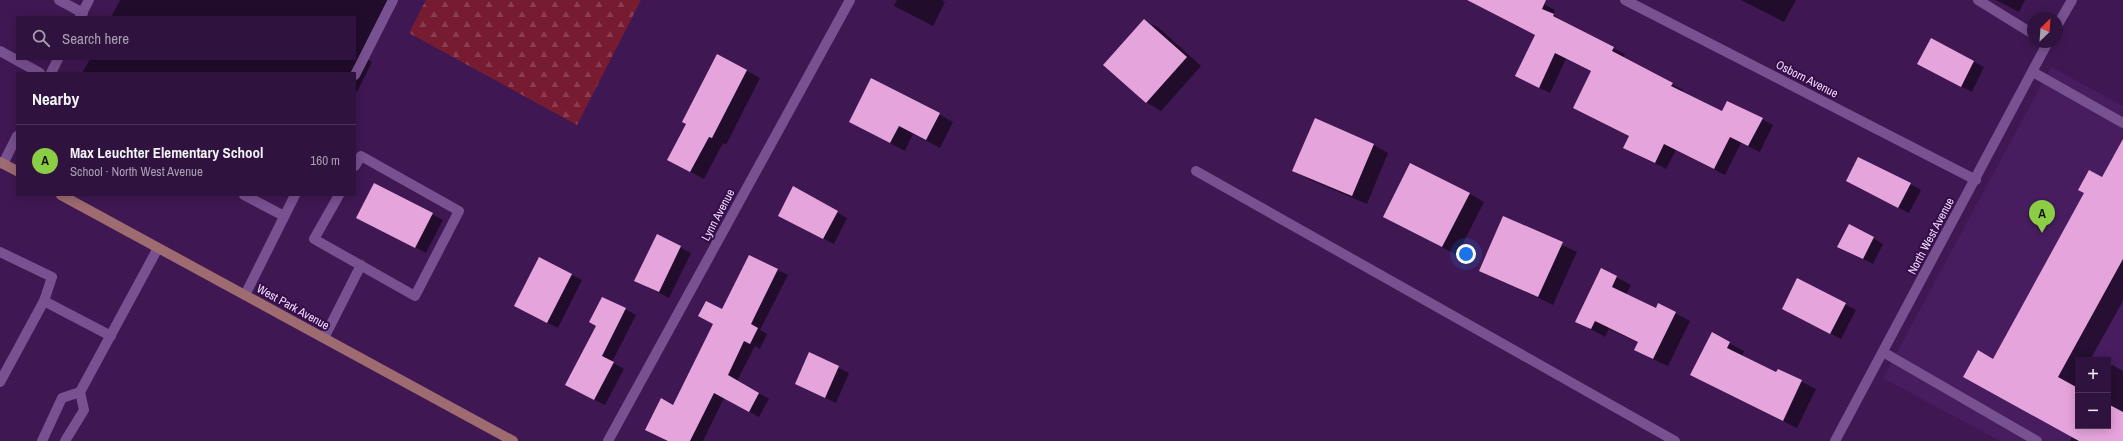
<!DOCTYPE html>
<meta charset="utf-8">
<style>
body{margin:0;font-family:"Archivo Narrow",sans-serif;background:#371b45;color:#f1f3f6}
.controls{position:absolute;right:12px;bottom:12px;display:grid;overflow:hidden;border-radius:0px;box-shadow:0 2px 10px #0003}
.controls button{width:36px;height:36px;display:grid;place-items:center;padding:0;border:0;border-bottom:1px solid #4a3258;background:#2f123e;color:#f1f3f6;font:20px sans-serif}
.compass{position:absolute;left:2027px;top:12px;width:36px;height:36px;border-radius:50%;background:#2f123e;box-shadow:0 2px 10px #0003;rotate:25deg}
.you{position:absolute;left:1466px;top:254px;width:14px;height:14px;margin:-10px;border:3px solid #fff;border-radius:50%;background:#1a73e8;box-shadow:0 0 0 6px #1a73e833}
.badge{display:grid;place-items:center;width:26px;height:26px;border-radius:50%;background:#8bce46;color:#111;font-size:13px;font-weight:700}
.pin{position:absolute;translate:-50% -33px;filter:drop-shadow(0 1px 2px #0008)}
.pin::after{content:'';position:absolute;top:21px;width:14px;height:12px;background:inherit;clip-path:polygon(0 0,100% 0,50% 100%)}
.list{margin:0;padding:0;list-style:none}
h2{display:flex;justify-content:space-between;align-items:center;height:52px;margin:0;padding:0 16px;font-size:17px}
h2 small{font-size:13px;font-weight:400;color:#a79eb0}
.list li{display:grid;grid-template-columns:26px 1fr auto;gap:12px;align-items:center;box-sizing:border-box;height:72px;padding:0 16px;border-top:1px solid #4a3258}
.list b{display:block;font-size:15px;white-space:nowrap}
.list p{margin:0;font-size:13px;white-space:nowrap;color:#a79eb0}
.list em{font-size:13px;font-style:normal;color:#a79eb0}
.icon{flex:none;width:22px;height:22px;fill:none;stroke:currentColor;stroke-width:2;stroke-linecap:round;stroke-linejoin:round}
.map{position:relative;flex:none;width:2123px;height:441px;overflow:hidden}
.search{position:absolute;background:#2f123e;box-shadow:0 2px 10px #0003;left:16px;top:16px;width:340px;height:44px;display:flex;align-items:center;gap:10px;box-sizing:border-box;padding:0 14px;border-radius:0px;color:#a79eb0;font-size:15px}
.panel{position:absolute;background:#2f123e;box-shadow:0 2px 10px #0003;left:16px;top:72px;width:340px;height:124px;border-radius:0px}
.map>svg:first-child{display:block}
.built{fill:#481d5f;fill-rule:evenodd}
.forest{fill:url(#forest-firs)}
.shadow{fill:#0007}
.building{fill:#e6a4dc}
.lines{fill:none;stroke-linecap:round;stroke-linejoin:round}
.service{stroke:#785190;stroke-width:10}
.minor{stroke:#785190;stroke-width:10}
.secondary{stroke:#9e6b70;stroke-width:10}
.labels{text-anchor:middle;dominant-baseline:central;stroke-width:4;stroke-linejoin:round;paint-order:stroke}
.street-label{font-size:12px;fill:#f0dafe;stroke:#340d48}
</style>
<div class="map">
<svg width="2123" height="441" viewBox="0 0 2123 441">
<defs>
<pattern id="forest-firs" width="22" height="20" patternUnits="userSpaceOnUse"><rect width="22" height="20" fill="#771b31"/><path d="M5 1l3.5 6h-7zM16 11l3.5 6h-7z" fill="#8b3c50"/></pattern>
</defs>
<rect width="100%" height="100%" fill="#3f1853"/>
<path class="built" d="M2051,67L2123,106V441H2000L1883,378ZM2078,360H2108V426H2078Z"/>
<polygon class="forest" points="426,0 641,0 577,125 409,33"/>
<g class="shadow">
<polygon points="120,0 393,0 363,57 372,62 357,92 355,91 355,73 82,73 90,59 355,59 355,17 111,17"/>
<polygon points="897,0 942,0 945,2 933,26 894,6"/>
<polygon points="1467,0 1537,0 1555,10 1553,15 1565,22 1564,23 1625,54 1623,58 1683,90 1682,92 1723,112 1762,119 1773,125 1760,152 1741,143 1725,175 1676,150 1666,169 1635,153 1630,137 1574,108 1592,72 1566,59 1550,93 1527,82 1536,35"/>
<polygon points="1741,0 1796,0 1784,22"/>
<polygon points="1996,0 2025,0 2019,12"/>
<polygon points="1144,20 1159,28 1201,66 1161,111 1146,102"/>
<polygon points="1931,39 1984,67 1972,92 1929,70"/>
<polygon points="718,55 760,78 726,145 723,143 704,179 681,167 687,124"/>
<polygon points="939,114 953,122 940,148 913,134 905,151 850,122"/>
<polygon points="1315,119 1374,145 1388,153 1367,204 1308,179 1293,171"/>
<polygon points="2123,141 2123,301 2090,360 2078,360 2078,383 2075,388 2078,389 2078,426 2108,426 2108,373 2112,365 2123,371 2123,441 2070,441 2072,437 1994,360"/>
<polygon points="375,184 443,220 426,253 368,223"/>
<polygon points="1910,184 1921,190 1909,213 1857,187"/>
<polygon points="794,188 847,218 834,244 790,222"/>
<polygon points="1469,193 1484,202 1457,255 1384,217"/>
<polygon points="1504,217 1577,252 1553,305 1480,270"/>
<polygon points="658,236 691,253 669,298 646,286"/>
<polygon points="1873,238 1883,244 1873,264 1849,252"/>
<polygon points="750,256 788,275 760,330 767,334 760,349 755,346 737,381 769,399 759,417 724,398 703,441 669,441 673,406"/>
<polygon points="1601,269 1631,285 1626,295 1657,310 1675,313 1690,321 1668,366 1650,358 1639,343 1609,329 1605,337 1576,321"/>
<polygon points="572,275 582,280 558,328 526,312"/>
<polygon points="1798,280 1856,310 1841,339 1783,309"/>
<polygon points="625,309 636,315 612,362 624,369 605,405 577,391"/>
<polygon points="1712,334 1744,351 1742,357 1777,374 1779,370 1816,389 1797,428 1692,375"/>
<polygon points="810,354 849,373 836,403 796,384"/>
</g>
<g class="building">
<polygon points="1467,0 1546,0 1542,9 1554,14 1553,16 1614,47 1612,51 1673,83 1671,86 1722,111 1727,101 1763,118 1748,146 1730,137 1714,169 1664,144 1655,163 1623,148 1629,136 1573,108 1591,71 1555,53 1539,88 1515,76 1535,35"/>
<polygon points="1144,19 1187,57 1146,103 1103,65"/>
<polygon points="1931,38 1974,61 1961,87 1917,64"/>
<polygon points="717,54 747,70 712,138 709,137 690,172 667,160 686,124 682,122"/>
<polygon points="871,78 940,113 926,140 899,126 890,143 849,122"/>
<polygon points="1315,118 1374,144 1352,196 1292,171"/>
<polygon points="2123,139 2123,259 2058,377 2078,388 2078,426 2108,426 2108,404 2123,412 2123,441 2079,441 1963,377 1978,350 1993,359 2084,193 2078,190 2089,170 2102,177"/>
<polygon points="1858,157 1911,183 1898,208 1846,181"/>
<polygon points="1410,163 1470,193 1442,247 1383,217"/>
<polygon points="374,183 433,213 415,248 356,218"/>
<polygon points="793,186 838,211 823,239 778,216"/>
<polygon points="1503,216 1563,242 1538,297 1479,271"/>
<polygon points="1849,224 1874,237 1863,259 1837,247"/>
<polygon points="657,234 681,246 659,292 634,281"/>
<polygon points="749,255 778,269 751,324 758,328 750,344 744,341 728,375 759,393 749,412 714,393 690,441 668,441 645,430 661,398 673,405 713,324 698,316 706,301 722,309"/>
<polygon points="539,257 572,274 547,323 514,306"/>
<polygon points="1601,268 1617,276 1612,287 1656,308 1658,303 1676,312 1653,359 1634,350 1638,342 1595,321 1591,329 1575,322"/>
<polygon points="1797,278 1846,303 1830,334 1782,309"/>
<polygon points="602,297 626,308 602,356 614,362 594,400 565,385 596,326 589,322"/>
<polygon points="1712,332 1730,342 1727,348 1776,372 1778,369 1802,380 1783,421 1690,375"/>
<polygon points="809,352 839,366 825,398 795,384"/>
</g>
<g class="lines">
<g class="service">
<polyline points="59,0 83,13"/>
<polyline points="1978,0 2033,34"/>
<polyline points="0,51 40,73"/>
<polyline points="2033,72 2123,123"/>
<polyline points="355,75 393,0"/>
<polyline points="244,195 284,216"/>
<polyline points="339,195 314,239 415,296 459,211 361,156 355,166"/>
<polyline points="0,252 52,277 44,301 111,336"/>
<polyline points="245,295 295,195"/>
<polyline points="324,338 361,265"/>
<polyline points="1883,352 2037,441"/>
<polyline points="0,382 44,301"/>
<polyline points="42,441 62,398 80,392"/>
<polyline points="65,441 84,410 80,392 158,248"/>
</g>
<g class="minor">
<polyline points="1625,0 1976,180"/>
<polyline points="80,17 89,0"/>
<polyline points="2057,26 2072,0"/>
<polyline points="51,73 58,59"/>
<polyline points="3,164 17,136"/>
<polyline points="1196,171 1675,441"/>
<polyline points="608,441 850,0"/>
<polyline points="1835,441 2048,42"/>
</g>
<g class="secondary">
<polyline points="0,162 17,171"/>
<polyline points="61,195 513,441"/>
</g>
</g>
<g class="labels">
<g class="street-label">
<text transform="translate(1807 79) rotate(27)">Osborn Avenue</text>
<text transform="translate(718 215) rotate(-62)">Lynn Avenue</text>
<text transform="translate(1931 236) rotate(-62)">North West Avenue</text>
<text transform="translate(293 307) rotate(29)">West Park Avenue</text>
</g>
</g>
</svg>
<div class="controls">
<button>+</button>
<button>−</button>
</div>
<svg class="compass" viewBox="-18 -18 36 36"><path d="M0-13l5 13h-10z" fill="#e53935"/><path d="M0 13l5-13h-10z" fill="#a79eb0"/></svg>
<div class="you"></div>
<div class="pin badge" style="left:2042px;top:233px">A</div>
<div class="search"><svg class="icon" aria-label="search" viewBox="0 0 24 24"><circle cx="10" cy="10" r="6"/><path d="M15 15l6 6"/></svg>Search here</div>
<section class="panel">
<h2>Nearby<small></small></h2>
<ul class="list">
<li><span class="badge">A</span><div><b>Max Leuchter Elementary School</b><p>School · North West Avenue</p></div><em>160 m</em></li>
</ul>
</section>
</div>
